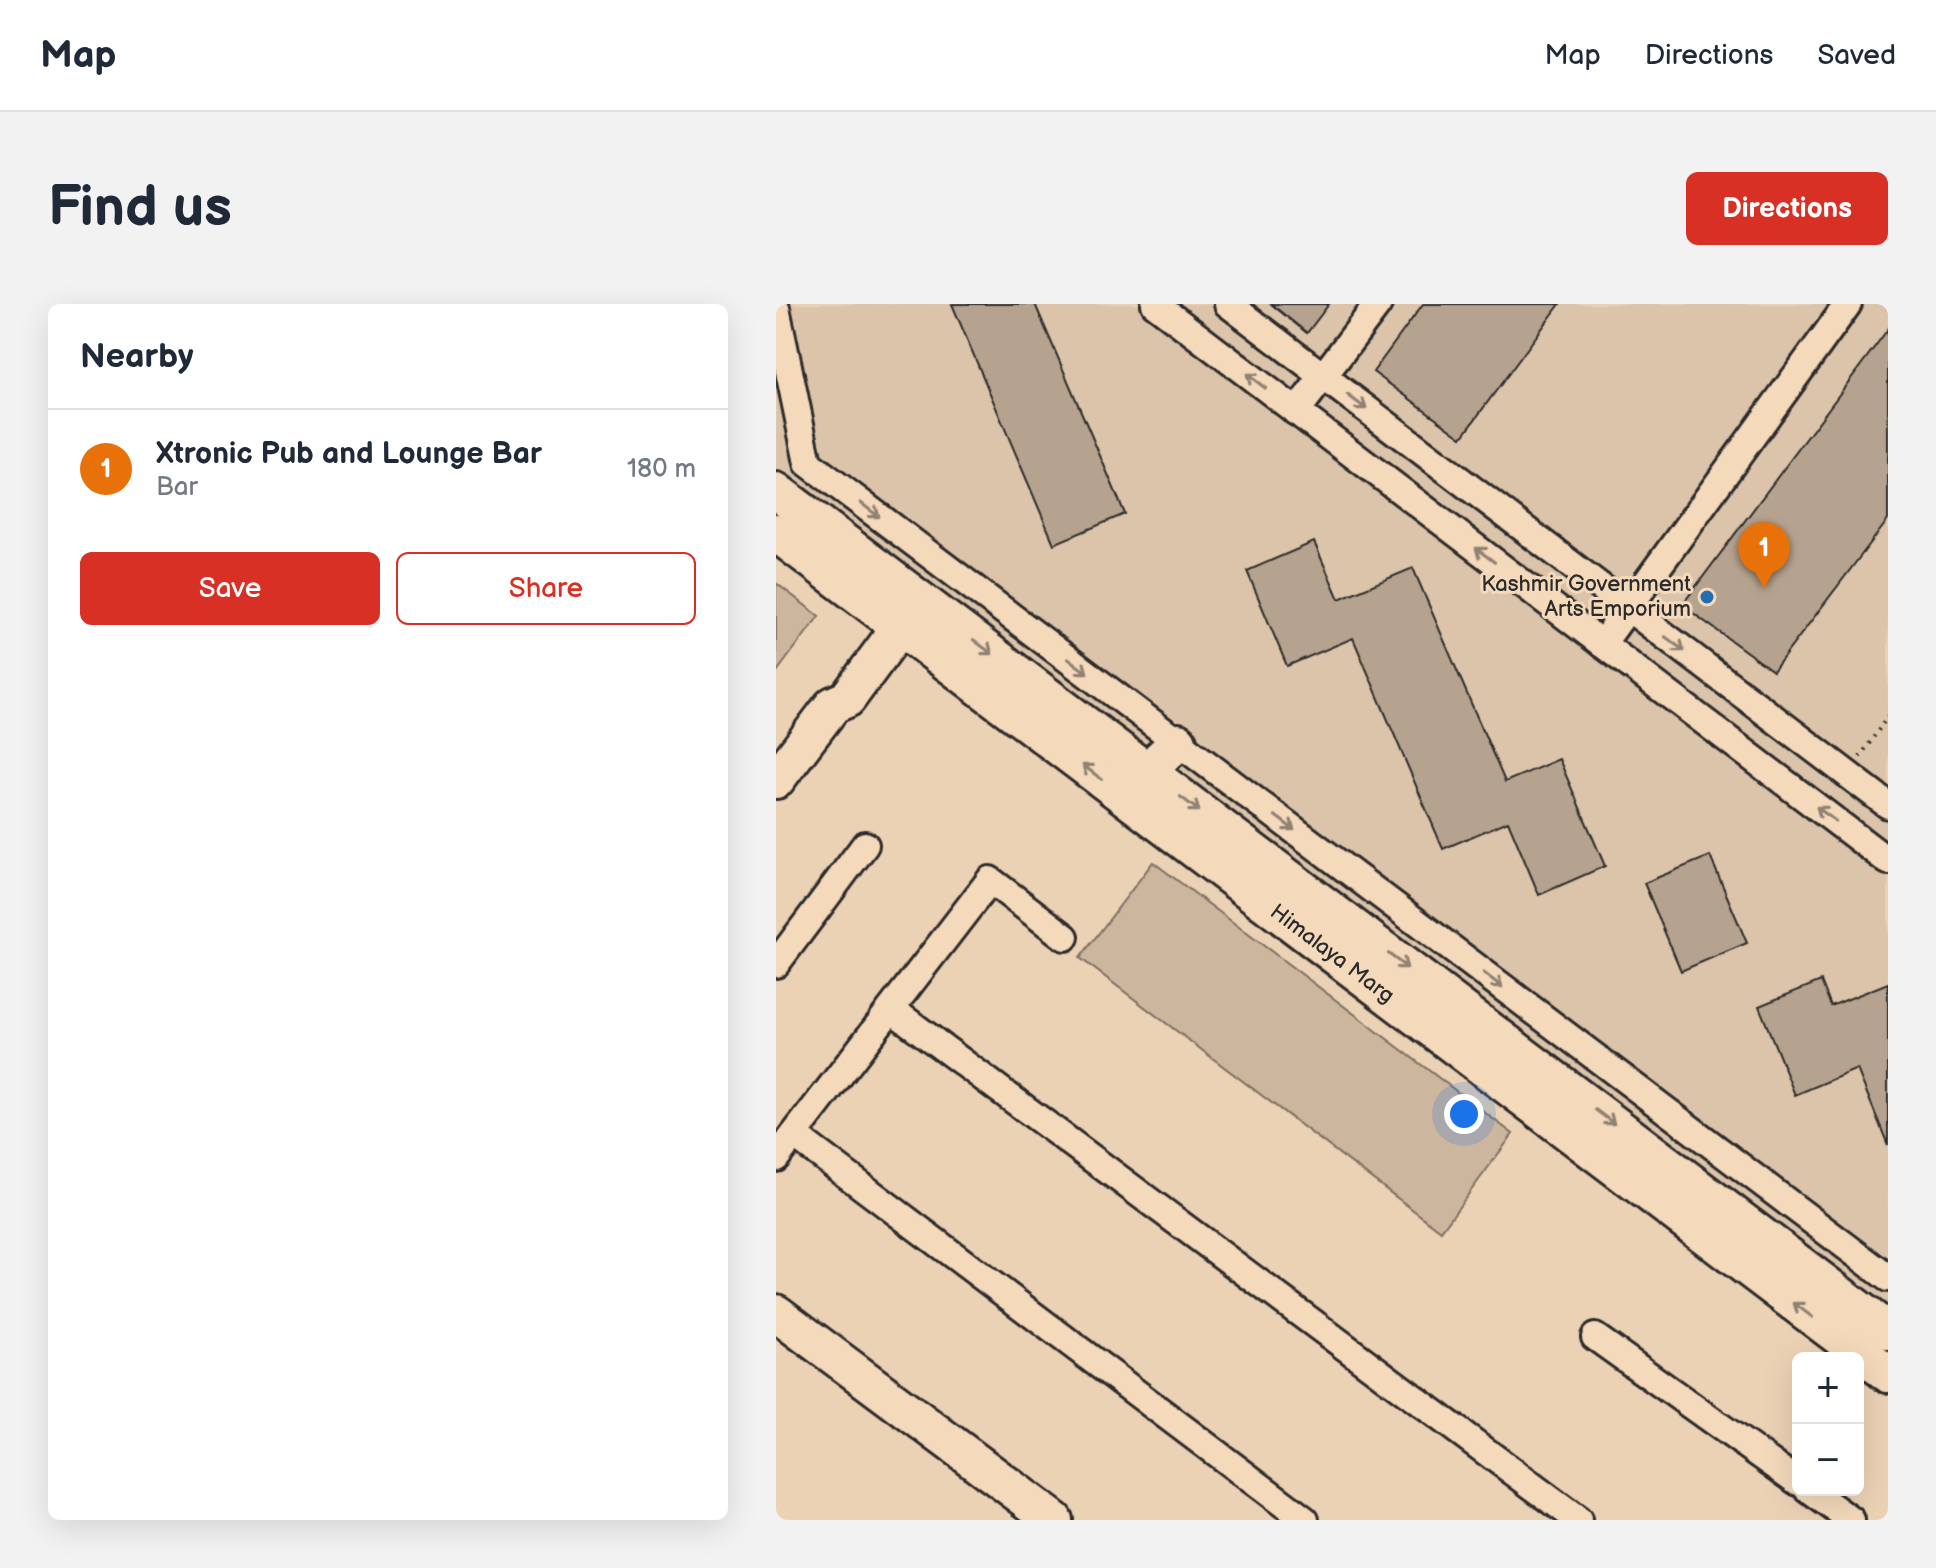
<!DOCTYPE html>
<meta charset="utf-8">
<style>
body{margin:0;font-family:"Balsamiq Sans",sans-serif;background:#f2f2f3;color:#1f2937}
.controls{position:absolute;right:24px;bottom:24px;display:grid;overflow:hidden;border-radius:12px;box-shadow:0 8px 32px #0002}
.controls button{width:72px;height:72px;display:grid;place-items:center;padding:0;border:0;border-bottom:2px solid #e0e1e3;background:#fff;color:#1f2937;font:40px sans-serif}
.you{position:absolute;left:688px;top:810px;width:28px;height:28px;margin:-20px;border:6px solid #fff;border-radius:50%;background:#1a73e8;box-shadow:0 0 0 12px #1a73e833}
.badge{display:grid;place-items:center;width:52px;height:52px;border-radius:50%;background:#d93025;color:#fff;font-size:26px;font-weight:700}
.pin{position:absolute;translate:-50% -66px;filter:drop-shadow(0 2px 4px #0008)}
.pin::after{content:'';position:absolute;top:42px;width:28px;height:24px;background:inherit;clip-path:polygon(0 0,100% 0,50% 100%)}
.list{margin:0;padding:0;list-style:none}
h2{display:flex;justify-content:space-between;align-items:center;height:104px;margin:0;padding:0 32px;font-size:34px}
h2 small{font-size:26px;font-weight:400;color:#747a83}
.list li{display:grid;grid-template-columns:52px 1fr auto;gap:24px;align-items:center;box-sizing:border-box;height:120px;padding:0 32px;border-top:2px solid #e0e1e3}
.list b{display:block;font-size:30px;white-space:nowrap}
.list p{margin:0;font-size:26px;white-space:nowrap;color:#747a83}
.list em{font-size:26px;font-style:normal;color:#747a83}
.actions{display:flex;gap:16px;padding:24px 32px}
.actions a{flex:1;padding:18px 0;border:2px solid #d93025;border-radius:12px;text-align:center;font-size:28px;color:#d93025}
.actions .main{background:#d93025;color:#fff}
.map{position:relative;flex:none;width:1112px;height:1216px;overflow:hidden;border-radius:12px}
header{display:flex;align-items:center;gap:48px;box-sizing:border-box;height:112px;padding:0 40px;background:#fff;border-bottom:2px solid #e0e1e3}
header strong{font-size:38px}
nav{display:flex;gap:44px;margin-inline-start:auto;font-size:28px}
.intro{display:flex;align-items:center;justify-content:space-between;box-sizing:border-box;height:192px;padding:0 48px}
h1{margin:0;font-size:56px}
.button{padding:20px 36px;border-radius:12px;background:#d93025;color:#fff;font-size:28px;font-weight:700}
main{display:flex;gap:48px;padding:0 48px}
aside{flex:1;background:#fff;border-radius:12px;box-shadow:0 8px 32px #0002}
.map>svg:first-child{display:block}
.built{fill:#dcc4aa}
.green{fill:#ccb69e;stroke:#7c7064;stroke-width:2}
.building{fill:#b6a38f;stroke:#2b2b2b;stroke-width:2}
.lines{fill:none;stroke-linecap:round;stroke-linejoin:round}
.street-casing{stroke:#2b2b2b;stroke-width:32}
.secondary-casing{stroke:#2b2b2b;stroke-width:42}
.path{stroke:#2b2b2b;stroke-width:4;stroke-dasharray:2 6;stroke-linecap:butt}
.street{stroke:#f4d9bb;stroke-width:26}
.secondary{stroke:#f4d9bb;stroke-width:36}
.oneway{stroke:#908273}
.poi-dot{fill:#1f6fb2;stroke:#f4d9bb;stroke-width:3}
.labels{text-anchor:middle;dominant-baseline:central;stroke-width:6;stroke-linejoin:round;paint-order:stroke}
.poi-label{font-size:22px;fill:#2b2b2b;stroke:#f4d9bb;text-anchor:end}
.street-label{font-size:22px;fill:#2b2b2b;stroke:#f4d9bb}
</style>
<header>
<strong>Map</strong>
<nav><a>Map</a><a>Directions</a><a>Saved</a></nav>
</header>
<div class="intro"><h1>Find us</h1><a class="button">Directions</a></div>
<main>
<aside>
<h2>Nearby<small></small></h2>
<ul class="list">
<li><span class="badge" style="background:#e8710a">1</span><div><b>Xtronic Pub and Lounge Bar</b><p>Bar</p></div><em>180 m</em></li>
</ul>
<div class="actions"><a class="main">Save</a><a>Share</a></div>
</aside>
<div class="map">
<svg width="1112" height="1216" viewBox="0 0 1112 1216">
<rect width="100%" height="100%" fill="#ecd2b5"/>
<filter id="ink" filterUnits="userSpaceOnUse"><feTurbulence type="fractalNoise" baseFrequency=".0125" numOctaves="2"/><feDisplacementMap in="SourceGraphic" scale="16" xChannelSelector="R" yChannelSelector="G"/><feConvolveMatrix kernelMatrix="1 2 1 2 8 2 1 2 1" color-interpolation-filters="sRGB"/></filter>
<g filter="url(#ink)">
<polygon class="built" points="0,0 1112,0 1112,1007 0,165"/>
<g class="green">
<polygon points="0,279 43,312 0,369"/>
<polygon points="377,558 737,830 665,927 304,654"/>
</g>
<g class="building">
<polygon points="176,0 259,0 349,210 278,240"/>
<polygon points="495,0 553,0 531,29"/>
<polygon points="647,0 784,0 686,133 597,68"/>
<polygon points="1112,25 1112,216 997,367 906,301"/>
<polygon points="538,238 563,295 637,264 729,478 783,455 829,562 763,591 732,517 667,545 577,334 511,362 471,267"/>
<polygon points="934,552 971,639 905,667 868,579"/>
<polygon points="1045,677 1055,702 1112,679 1112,841 1081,765 1019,791 983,702"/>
</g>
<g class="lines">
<defs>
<g id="street">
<polyline points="379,0 1112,557"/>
<polyline points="452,0 1112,501"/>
<polyline points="0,4 32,159 1112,974"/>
<polyline points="520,108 602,0"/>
<polyline points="826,340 1072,0"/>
<polyline points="0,660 89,541"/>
<polyline points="115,705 802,1216"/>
<polyline points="18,831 529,1216"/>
<polyline points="0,854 214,576 289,633"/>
<polyline points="819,1033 1022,1178"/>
<polyline points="1033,1186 1075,1216"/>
</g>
<g id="secondary">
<polyline points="0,187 1112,1027"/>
<polyline points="0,229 1112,1070"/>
<polyline points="371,467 402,438"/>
<polyline points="0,476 57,401 71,395 138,304"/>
<polyline points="0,1009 278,1216"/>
</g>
</defs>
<use href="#street" class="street-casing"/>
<use href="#secondary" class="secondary-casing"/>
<polyline class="path" points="1084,453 1112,412"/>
<use href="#street" class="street"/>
<use href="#secondary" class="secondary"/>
</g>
<defs><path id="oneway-shaft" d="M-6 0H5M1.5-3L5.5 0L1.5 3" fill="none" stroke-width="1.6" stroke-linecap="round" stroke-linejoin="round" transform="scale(2)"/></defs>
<g class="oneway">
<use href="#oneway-shaft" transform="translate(480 77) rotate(-143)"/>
<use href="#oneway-shaft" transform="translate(581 98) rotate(37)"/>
<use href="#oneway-shaft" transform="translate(94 206) rotate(37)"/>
<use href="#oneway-shaft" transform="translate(709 251) rotate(-143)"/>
<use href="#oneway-shaft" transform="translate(899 340) rotate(37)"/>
<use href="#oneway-shaft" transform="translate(207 343) rotate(37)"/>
<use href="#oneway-shaft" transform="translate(302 362) rotate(37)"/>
<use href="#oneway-shaft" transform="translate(316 468) rotate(-143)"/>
<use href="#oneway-shaft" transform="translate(414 500) rotate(37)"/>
<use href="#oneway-shaft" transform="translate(1050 510) rotate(-143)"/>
<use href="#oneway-shaft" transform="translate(509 519) rotate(37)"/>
<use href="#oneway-shaft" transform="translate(622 657) rotate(37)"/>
<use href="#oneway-shaft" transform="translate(717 676) rotate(37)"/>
<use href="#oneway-shaft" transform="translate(829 813) rotate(37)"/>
<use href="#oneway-shaft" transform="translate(1027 1006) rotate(-143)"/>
</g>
</g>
<circle class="poi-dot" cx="931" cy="293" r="8"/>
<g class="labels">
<g class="poi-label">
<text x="915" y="280">Kashmir Government<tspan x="915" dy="25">Arts Emporium</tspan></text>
</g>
<g class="street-label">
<text transform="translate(556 650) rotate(37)">Himalaya Marg</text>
</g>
</g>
</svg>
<div class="controls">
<button>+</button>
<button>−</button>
</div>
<div class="you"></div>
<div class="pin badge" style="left:988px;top:284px;background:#e8710a">1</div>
</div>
</main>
